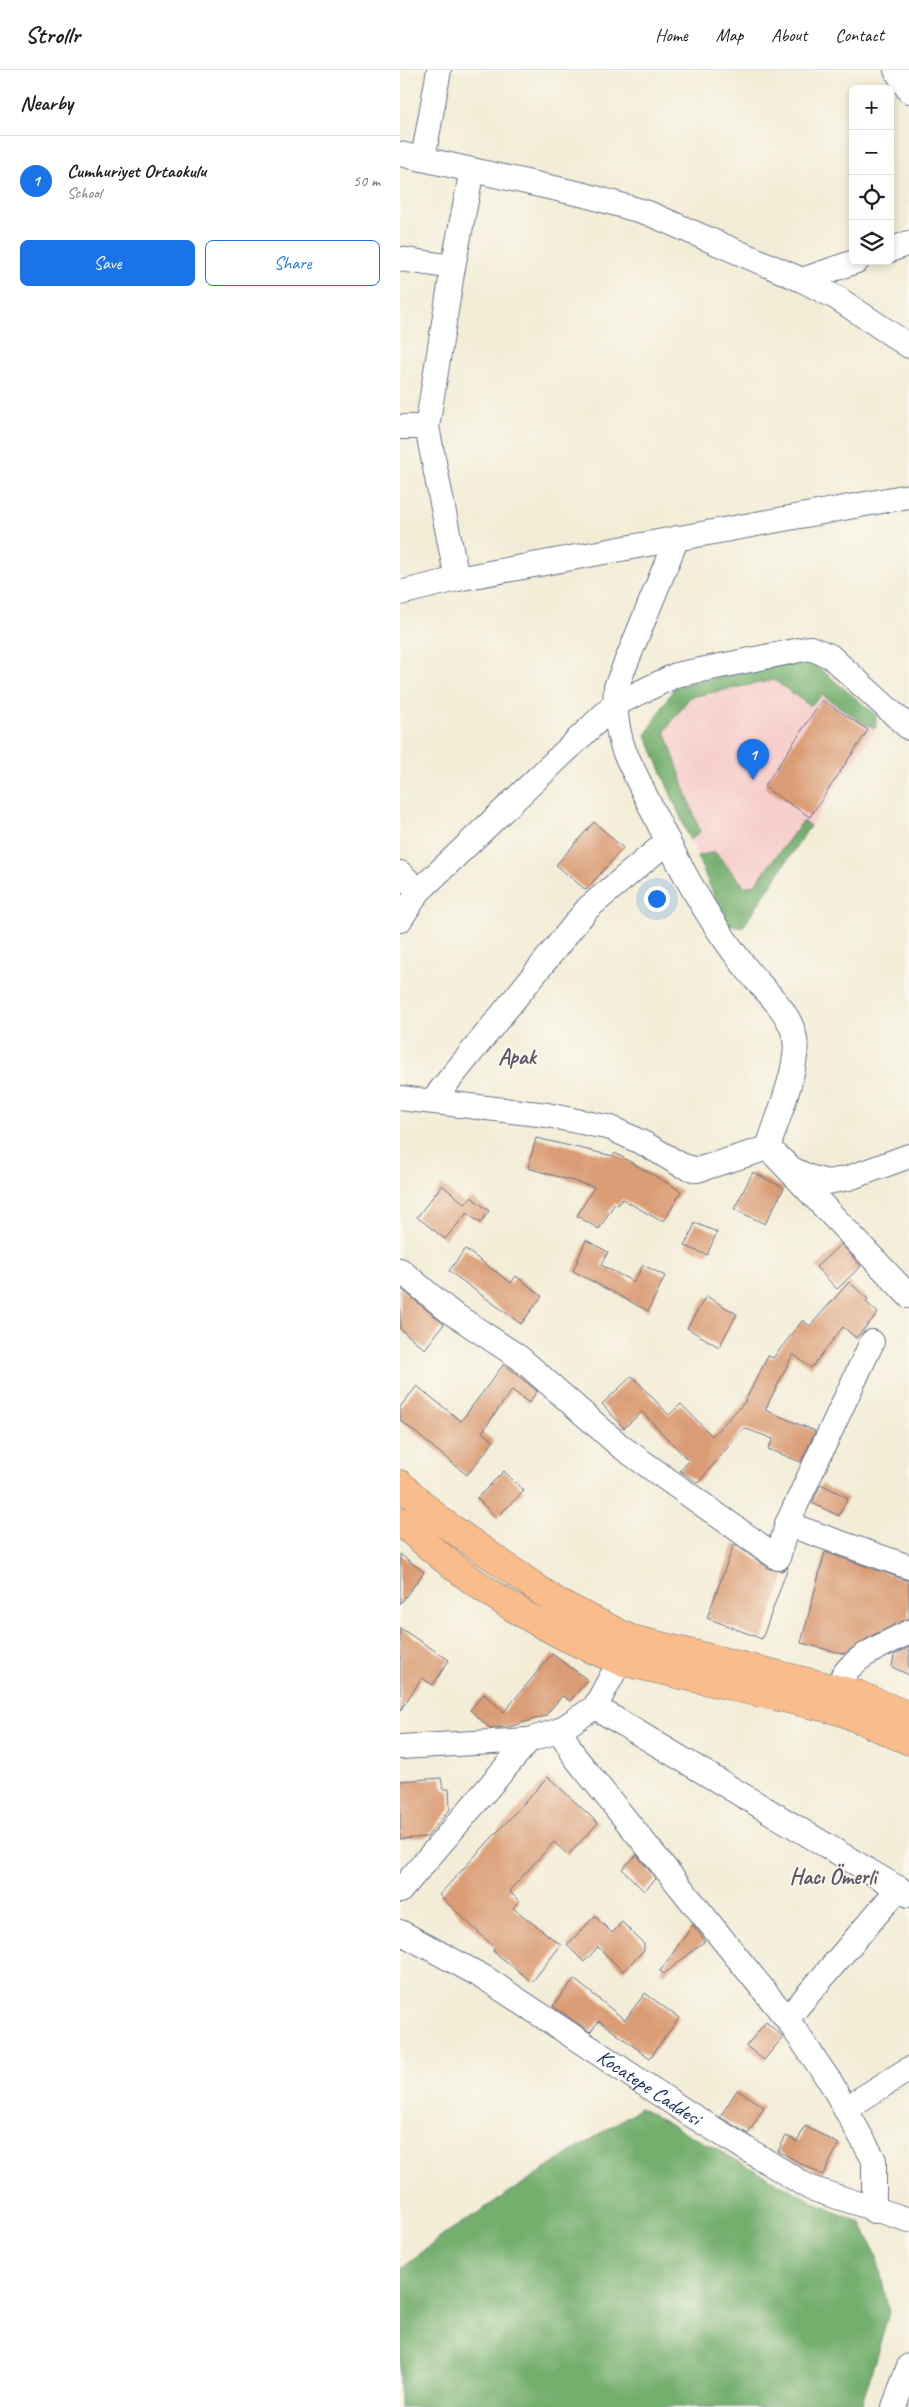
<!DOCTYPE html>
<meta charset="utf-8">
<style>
body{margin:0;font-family:Caveat,sans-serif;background:#f6f6f6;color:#202124}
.controls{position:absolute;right:15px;top:15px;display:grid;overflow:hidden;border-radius:8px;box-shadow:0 2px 8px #0003}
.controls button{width:45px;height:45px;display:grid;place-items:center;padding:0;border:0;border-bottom:1px solid #e0e0e0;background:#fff;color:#202124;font:25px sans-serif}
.you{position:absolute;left:256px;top:828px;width:18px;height:18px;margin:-12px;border:4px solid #fff;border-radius:50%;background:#1a73e8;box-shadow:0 0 0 8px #1a73e833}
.badge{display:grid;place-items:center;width:32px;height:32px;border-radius:50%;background:#1a73e8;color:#fff;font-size:16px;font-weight:700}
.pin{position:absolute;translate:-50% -41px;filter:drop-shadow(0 1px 2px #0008)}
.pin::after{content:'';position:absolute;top:26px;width:18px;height:15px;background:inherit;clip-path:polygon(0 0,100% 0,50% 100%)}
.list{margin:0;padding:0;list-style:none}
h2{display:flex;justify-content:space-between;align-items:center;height:65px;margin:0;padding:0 20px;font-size:21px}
h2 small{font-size:16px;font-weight:400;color:#757577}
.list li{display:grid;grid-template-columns:32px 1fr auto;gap:15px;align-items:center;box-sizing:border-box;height:90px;padding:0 20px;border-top:1px solid #e0e0e0}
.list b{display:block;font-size:19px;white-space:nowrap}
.list p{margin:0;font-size:16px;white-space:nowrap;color:#757577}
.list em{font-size:16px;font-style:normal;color:#757577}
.actions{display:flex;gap:10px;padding:15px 20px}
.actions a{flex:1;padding:11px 0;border:1px solid #1a73e8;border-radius:8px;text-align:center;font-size:18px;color:#1a73e8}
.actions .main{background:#1a73e8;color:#fff}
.icon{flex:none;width:28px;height:28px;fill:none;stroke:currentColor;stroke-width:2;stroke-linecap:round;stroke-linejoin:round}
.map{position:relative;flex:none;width:509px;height:2337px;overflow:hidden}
header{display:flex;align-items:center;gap:30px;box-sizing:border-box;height:70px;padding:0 25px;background:#fff;border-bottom:1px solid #e0e0e0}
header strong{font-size:24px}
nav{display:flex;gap:28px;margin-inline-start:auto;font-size:18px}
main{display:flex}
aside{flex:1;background:#fff}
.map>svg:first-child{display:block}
.built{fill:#f7d0ce}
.forest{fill:#74af6e;stroke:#486f66}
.building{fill:#da9c74}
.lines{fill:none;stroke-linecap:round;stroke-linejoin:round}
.minor-casing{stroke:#677288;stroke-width:26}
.major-casing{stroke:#677288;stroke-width:29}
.minor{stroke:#fff;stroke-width:24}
.major{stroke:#f9bc8a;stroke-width:28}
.labels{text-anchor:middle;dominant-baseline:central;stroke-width:4;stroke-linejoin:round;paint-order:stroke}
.street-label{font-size:21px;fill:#1b2f5e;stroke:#fbf7ec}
.neighbourhood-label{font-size:22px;font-weight:bold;fill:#5e5566;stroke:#fbf7ec}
</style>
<header>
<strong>Strollr</strong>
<nav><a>Home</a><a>Map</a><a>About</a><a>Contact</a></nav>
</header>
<main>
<aside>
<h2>Nearby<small></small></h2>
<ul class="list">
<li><span class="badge">1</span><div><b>Cumhuriyet Ortaokulu</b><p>School</p></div><em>50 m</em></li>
</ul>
<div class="actions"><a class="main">Save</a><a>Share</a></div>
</aside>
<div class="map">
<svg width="509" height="2337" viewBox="0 0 509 2337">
<rect width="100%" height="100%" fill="#fbf7ec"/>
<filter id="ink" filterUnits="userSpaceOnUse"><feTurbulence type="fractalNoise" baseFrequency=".02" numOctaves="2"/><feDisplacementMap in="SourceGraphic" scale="10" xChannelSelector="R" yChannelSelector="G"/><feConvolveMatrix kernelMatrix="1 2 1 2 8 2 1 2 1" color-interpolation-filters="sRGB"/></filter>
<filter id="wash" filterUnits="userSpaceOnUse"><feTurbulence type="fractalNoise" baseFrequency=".0096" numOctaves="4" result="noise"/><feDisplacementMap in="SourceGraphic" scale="20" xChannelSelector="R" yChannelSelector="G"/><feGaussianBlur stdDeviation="1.12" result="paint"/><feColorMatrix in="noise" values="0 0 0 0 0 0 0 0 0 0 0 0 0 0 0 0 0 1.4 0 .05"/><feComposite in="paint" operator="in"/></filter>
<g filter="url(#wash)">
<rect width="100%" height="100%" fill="#f3edd7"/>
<polygon class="built" points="407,588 476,645 476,658 343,857 327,856 246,665 275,616"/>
<g class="forest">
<polygon points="407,588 476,645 476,658 464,654 422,625 410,636 374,610 290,627 265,661 300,762 290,770 246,665 275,616"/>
<polygon points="403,751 410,756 343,857 327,856 297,786 315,782 345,817 355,814"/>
<polygon points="240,2038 419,2135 460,2152 477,2186 489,2243 461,2337 0,2337 0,2200 46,2163"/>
</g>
<g id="blocks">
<g class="building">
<polygon points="422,630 468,660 410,747 364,717"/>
<polygon points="194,752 223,778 186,820 156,795"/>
<polygon points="136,1068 213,1086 215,1083 281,1121 265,1150 259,1150 222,1129 218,1135 215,1133 199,1159 177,1146 194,1117 128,1098"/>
<polygon points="353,1102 384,1118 365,1154 334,1139"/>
<polygon points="42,1115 65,1134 71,1127 89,1141 80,1153 67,1143 45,1169 17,1147"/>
<polygon points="295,1153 317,1162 307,1185 285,1176"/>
<polygon points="186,1170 208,1182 201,1195 234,1212 243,1195 265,1206 248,1241 173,1201"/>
<polygon points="441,1174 461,1196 437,1219 416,1197"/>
<polygon points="65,1179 111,1213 116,1206 142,1226 121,1254 49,1201"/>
<polygon points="449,1212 468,1229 466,1232 478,1243 456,1268 443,1257 411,1298 393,1284 365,1340 415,1361 401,1392 368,1379 373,1369 344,1358 298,1413 280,1401 289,1391 242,1342 224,1358 202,1334 232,1306 269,1345 281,1334 312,1366 344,1333 368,1286 373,1288 403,1250 410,1256"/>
<polygon points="0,1218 44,1254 25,1279 0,1259"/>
<polygon points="306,1226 337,1244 319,1277 287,1258"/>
<polygon points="104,1294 137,1321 129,1333 112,1320 82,1362 94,1371 67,1405 0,1350 0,1337 17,1316 61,1351"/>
<polygon points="104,1401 124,1421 96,1448 77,1428"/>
<polygon points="421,1414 448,1428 439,1446 412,1433"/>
<polygon points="334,1474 370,1499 382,1501 388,1497 362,1569 307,1548"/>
<polygon points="425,1482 509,1511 509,1548 471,1566 445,1584 401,1573"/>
<polygon points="0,1484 24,1502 0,1534"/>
<polygon points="0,1558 49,1590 33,1615 22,1608 0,1641"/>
<polygon points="509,1577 509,1605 492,1597 494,1585"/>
<polygon points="152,1584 188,1610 170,1631 162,1626 145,1646 109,1657 90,1658 70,1640 84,1624 104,1642"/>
<polygon points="148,1707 198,1753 168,1785 154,1772 109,1821 119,1831 113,1838 161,1875 132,1912 93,1881 95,1878 39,1825"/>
<polygon points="41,1708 43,1719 49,1719 50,1739 27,1767 0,1769 0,1711"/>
<polygon points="237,1785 256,1809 244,1821 222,1799"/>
<polygon points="195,1846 212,1863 222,1852 244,1874 244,1880 223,1901 198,1877 184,1892 167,1875"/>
<polygon points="293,1855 305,1871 264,1904 260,1901"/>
<polygon points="174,1909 225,1950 245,1923 279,1948 250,1988 199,1951 190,1962 153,1936"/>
<polygon points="366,1952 383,1967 364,1990 346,1976"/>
<polygon points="337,2020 364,2037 348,2064 320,2047"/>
<polygon points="405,2056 439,2074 423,2105 378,2081 386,2066 397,2072"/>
</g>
</g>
</g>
<g filter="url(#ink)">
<use href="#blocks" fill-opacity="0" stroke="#677288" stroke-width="1"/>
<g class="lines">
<defs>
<g id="minor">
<polyline points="496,0 509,21"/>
<polyline points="0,84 185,125 248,143 402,210 437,228 509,276"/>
<polyline points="23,89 39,0"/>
<polyline points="490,180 509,173"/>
<polyline points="0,189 53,197"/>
<polyline points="402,210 457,191"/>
<polyline points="0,357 27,357"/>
<path d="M277,468L216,617C214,641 217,659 224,681C261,758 296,838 351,904C367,923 391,943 395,969C400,995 376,1051 368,1078L509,1226"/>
<polyline points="57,509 27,357 53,197 72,100"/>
<polyline points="0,523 57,509 509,426"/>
<polyline points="0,803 19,821"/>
<polyline points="0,850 19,821 214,635 276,605 410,578 430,586 509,658"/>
<polyline points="0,1028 147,1045 211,1058 247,1075 281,1095 297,1100 368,1078 392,1099 409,1107 428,1112 449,1108 509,1086"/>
<polyline points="32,1031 188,838 268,771"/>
<polyline points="0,1200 49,1241 120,1288 220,1376 378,1488 387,1454 509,1497"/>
<polyline points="387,1454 472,1272"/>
<polyline points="195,1637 509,1825"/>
<path d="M440,1637C439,1631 437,1624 438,1618C445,1588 485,1575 509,1562"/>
<polyline points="160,1660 175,1687 387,1949 431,2013 474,2090 474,2141"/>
<polyline points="0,1677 129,1670 160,1660 195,1637 220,1591"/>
<polyline points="0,1821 129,1670"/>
<path id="s1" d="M0,1862L85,1908L288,2043L410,2118L509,2150"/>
<polyline points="387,1949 499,1818"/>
<polyline points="445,2039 509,1999"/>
<polyline points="494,2337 509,2296"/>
</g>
<g id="major">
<polyline points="0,1414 41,1451 157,1532 229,1568 457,1624 509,1646"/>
<path d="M0,1451C63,1510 139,1560 220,1591L440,1641L509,1671"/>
</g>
</defs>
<use href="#minor" class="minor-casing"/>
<use href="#major" class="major-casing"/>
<use href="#minor" class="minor"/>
<use href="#major" class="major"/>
</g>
</g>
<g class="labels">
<g class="street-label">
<text stroke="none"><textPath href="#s1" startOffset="294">Kocatepe Caddesi</textPath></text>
</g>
<g class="neighbourhood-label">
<text x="117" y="987">Apak</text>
<text x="433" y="1807">Hacı Ömerli</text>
</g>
</g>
</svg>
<div class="controls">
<button>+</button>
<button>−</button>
<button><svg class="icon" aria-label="locate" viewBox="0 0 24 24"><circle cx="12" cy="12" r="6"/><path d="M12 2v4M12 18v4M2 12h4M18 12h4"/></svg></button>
<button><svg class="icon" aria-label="layers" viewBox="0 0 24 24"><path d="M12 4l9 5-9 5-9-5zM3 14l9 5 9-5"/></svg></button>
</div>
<div class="you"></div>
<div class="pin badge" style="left:353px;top:710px">1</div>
</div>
</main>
